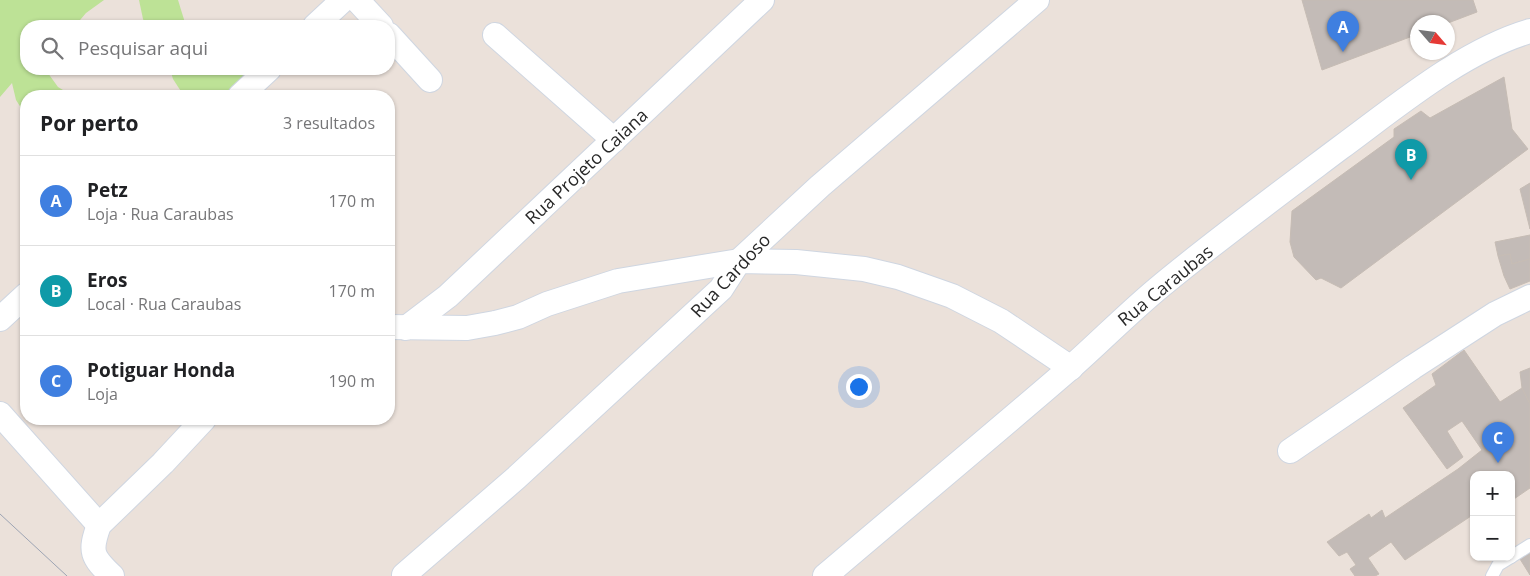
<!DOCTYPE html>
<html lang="pt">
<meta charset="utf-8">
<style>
body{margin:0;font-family:"Open Sans",sans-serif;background:#f2f2f2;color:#202124}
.controls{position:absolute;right:15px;bottom:15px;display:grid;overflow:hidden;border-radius:10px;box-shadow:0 1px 4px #0004}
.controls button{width:45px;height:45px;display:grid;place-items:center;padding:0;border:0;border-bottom:1px solid #e0e0e0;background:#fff;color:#202124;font:25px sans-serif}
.compass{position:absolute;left:1410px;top:15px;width:45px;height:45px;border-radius:50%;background:#fff;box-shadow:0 1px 4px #0004;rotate:118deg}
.you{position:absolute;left:858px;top:386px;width:18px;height:18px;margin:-12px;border:4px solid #fff;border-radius:50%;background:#1a73e8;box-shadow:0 0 0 8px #1a73e833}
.badge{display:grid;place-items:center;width:32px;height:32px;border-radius:50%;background:#ea580c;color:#fff;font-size:16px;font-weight:700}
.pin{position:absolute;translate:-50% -41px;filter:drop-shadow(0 1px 2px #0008)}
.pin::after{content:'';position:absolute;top:26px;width:18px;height:15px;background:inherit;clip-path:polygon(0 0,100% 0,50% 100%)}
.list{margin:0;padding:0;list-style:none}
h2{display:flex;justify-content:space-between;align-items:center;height:65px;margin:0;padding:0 20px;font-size:21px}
h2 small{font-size:16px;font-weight:400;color:#757577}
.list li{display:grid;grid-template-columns:32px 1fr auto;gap:15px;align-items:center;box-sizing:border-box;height:90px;padding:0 20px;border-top:1px solid #e0e0e0}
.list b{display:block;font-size:19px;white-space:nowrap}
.list p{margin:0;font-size:16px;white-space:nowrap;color:#757577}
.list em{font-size:16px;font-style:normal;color:#757577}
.icon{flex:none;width:28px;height:28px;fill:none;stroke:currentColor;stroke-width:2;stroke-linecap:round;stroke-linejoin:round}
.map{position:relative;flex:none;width:1530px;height:576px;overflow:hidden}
.search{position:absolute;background:#fff;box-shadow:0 1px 4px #0004;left:20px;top:20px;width:375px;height:55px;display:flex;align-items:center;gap:12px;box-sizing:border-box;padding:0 18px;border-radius:20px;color:#757577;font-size:19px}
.panel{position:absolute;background:#fff;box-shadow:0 1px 4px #0004;left:20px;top:90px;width:375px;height:335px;border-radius:20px}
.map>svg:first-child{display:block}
.green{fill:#bde296}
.building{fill:#c3bbb7;stroke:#c6bcb4}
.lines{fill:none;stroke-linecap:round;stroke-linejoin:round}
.lane-casing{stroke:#cfd6e1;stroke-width:14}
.street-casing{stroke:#cfd6e1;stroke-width:26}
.lane{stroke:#fff;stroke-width:12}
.street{stroke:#fff;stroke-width:24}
.tram{stroke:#9da4b3;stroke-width:1}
.labels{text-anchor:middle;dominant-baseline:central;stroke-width:5;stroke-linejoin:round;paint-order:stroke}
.street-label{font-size:18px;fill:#282828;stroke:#fff}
</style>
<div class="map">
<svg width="1530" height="576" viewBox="0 0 1530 576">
<rect width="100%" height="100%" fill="#ebe1da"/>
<g class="green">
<polygon points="0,0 104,0 86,13 75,26 26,26 26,69 45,69 58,87 73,96 26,96 26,112 23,111 16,100 12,83 0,97"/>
<polygon points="139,0 178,0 186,26 146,26 143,19"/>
<polygon points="170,69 247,69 242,77 225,96 184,96 173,79"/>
</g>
<g class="building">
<polygon points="1302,0 1473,0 1477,12 1448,23 1418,22 1418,34 1322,70"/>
<polygon points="1504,77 1512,129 1528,149 1341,288 1321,278 1316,280 1294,257 1290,242 1292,211 1394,137 1394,129 1421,111 1430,118"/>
<polygon points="1530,183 1530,229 1520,189"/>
<polygon points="1530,235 1530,259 1512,264 1510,254 1498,256 1495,242"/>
<polygon points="1510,254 1512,264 1530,259 1530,281 1510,289 1504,276 1498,256"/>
<polygon points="1464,350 1500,402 1522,388 1530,404 1530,488 1511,501 1511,475 1474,475 1474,514 1405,560 1391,542 1368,558 1379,574 1375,576 1355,576 1350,569 1356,565 1347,552 1339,556 1327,542 1369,514 1371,518 1382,510 1385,518 1458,469 1482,450 1462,421 1447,431 1463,457 1447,469 1403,408 1436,385 1432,374"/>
<polygon points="1530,368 1530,404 1522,388 1520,372"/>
<polygon points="1530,552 1530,575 1520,559"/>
</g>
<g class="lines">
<defs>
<g id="lane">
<polyline points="1511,557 1530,545"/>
<polyline points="1492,576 1498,565 1511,557"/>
</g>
<g id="street">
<polyline points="357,0 381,26"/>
<polyline points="315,26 343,0"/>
<polyline points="389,35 430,80"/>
<polyline points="495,35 614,140"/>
<polyline points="240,96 269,69"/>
<polyline points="0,319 26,295"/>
<polyline points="389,327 467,328 495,323 518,317 547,304 618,281 739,261 796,262 864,269 898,277 952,296 1001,321 1071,368"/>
<polyline points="406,328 448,296 762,0"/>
<polyline points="0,414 99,525"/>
<polyline points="1290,451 1413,367 1495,314 1530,297"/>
<polyline points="404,575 516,478 721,289 739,261 820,186 1037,0"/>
<path d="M112,576C92,557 89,552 99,525L163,463L204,419"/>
<path d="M825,576C906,507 988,439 1068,370C1100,342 1129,312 1162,285C1219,238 1280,193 1340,148C1396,107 1462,51 1530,31"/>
</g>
</defs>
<use href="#lane" class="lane-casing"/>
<use href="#street" class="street-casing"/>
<use href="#lane" class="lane"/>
<use href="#street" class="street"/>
<polyline class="tram" points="0,514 67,576"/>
</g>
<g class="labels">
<g class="street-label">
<text transform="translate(586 166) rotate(-43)">Rua Projeto Caiana</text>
<text transform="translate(730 275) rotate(-47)">Rua Cardoso</text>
<text transform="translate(1165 285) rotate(-39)">Rua Caraubas</text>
</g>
</g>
</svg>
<div class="controls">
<button>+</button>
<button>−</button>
</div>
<svg class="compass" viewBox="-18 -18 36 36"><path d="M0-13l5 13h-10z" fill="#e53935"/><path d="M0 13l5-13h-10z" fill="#757577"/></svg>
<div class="you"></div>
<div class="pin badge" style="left:1343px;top:52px;background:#3f7fe0">A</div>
<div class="pin badge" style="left:1411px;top:180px;background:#0f9aa8">B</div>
<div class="pin badge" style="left:1498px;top:463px;background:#3f7fe0">C</div>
<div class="search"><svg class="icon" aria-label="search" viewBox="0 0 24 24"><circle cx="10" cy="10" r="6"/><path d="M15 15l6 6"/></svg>Pesquisar aqui</div>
<section class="panel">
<h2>Por perto<small>3 resultados</small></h2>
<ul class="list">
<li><span class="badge" style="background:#3f7fe0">A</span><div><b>Petz</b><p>Loja · Rua Caraubas</p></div><em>170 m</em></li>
<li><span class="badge" style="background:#0f9aa8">B</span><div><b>Eros</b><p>Local · Rua Caraubas</p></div><em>170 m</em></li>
<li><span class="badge" style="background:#3f7fe0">C</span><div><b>Potiguar Honda</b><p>Loja</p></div><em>190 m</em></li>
</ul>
</section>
</div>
